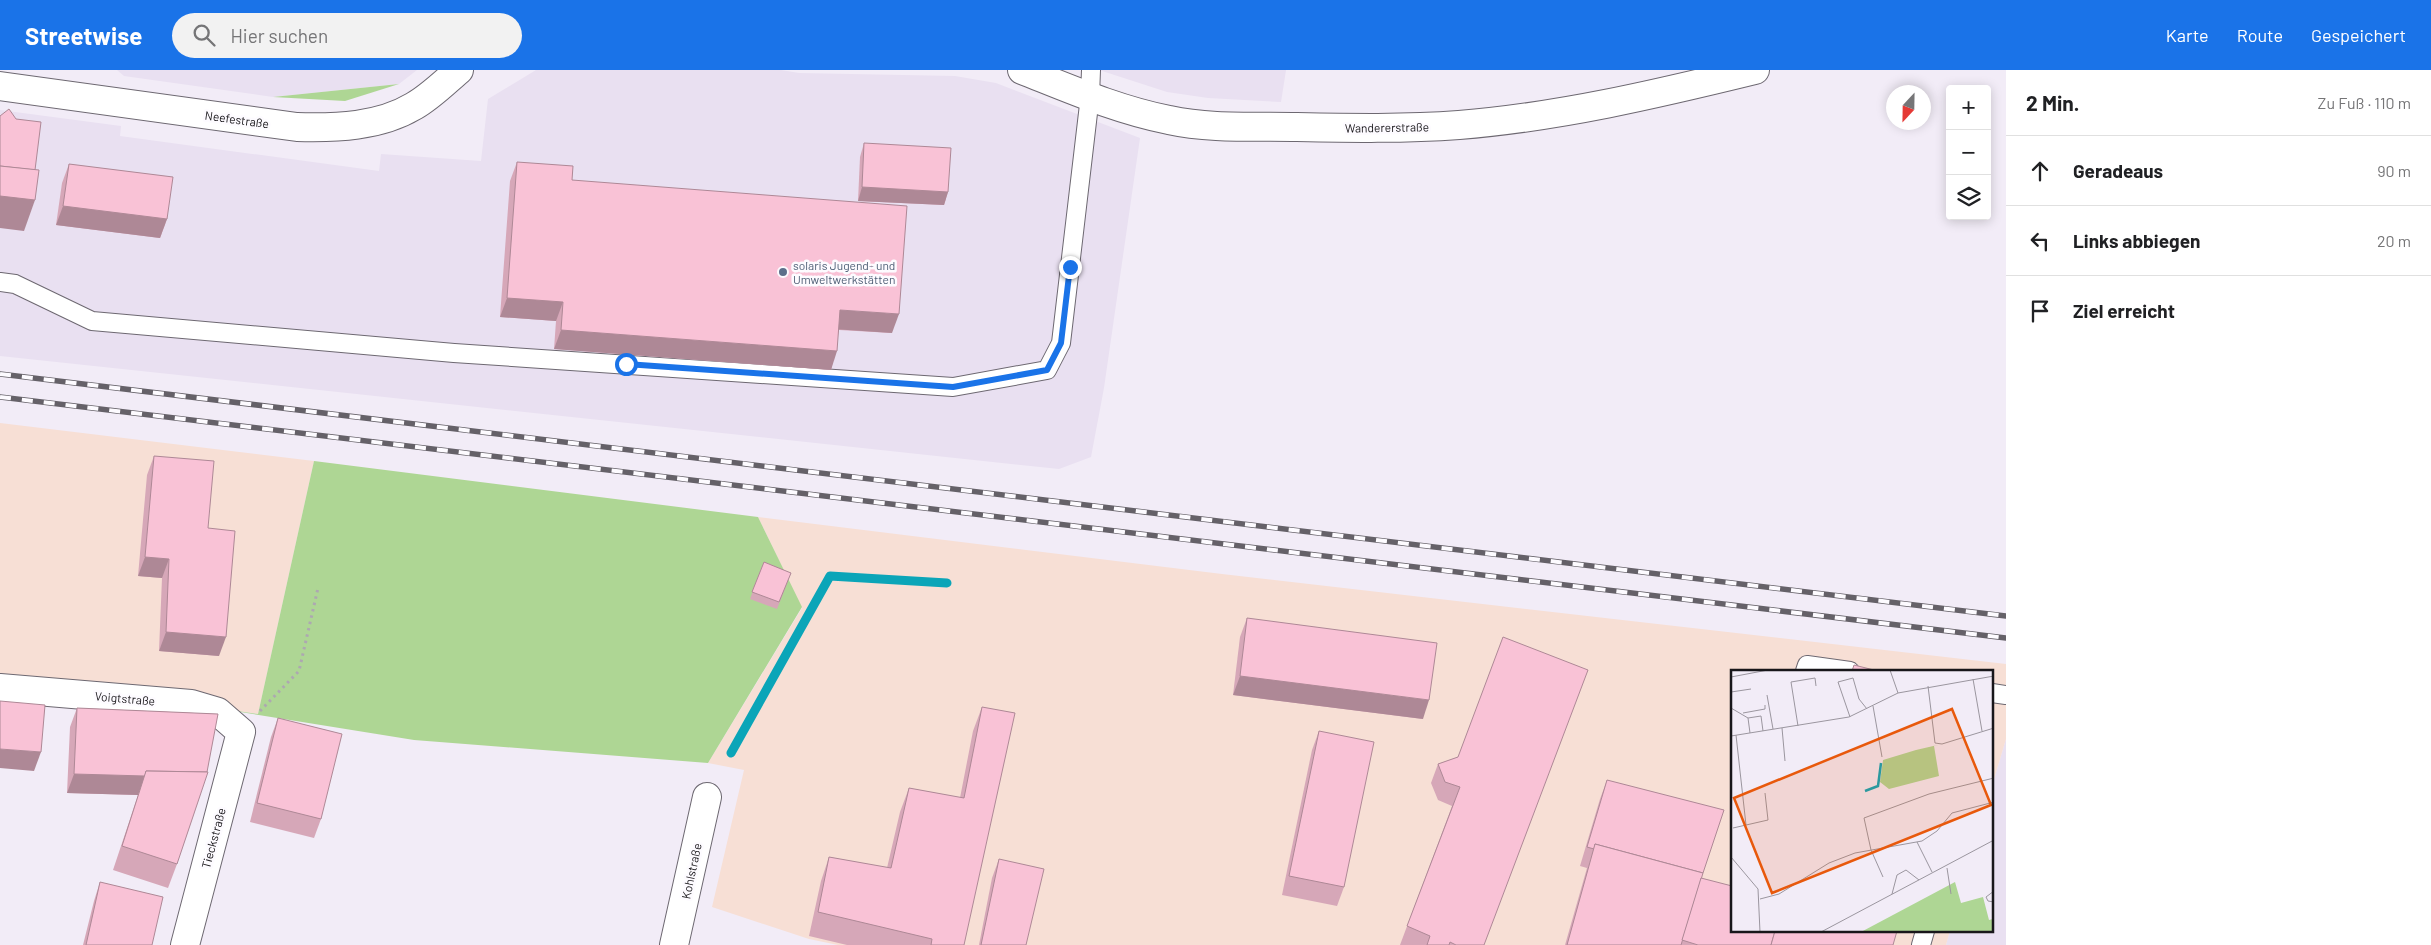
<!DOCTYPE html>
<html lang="de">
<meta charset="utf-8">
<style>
body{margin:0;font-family:Barlow,sans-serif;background:#f2f2f2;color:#202124}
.controls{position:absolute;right:15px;top:15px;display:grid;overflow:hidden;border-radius:5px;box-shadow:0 2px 12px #0003}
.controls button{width:45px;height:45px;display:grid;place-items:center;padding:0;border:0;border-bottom:1px solid #e0e0e0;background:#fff;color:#202124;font:25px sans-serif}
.compass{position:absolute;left:1886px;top:15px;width:45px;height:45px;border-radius:50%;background:#fff;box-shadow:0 2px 12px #0003;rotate:202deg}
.stop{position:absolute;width:15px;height:15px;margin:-11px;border:4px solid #1a73e8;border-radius:50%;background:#fff}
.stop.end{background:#1a73e8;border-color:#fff;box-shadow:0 1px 5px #0008}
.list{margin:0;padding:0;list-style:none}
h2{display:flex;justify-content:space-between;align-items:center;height:65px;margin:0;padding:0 20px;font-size:21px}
h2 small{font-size:16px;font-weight:400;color:#757577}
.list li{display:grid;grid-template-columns:32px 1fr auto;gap:15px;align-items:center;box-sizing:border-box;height:70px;padding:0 20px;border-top:1px solid #e0e0e0}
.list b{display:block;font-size:19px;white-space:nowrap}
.list em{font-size:16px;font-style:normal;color:#757577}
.icon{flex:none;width:28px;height:28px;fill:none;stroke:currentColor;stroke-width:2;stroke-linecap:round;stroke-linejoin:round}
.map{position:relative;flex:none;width:2006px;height:875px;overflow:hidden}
header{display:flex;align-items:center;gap:30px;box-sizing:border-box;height:70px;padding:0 25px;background:#1a73e8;color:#fff}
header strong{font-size:24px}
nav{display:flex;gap:28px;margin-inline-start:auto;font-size:18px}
.search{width:350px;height:45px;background:#f2f2f2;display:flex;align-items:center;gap:12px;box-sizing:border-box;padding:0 18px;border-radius:28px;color:#757577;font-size:19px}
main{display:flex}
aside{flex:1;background:#fff}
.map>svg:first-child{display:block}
.built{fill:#e9e0f1}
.industrial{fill:#f7dfd5}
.green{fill:#aed694}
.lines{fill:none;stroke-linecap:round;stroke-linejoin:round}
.stream{stroke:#0ba5b8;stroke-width:9}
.lane-casing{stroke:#6d6871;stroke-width:20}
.street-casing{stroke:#6d6871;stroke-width:30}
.path{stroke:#ada8b1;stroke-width:3;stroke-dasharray:2.5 4;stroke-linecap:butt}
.lane{stroke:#fff;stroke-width:18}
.street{stroke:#fff;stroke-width:28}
.rail-casing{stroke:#656168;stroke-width:5.5}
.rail{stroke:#fdfbff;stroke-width:4;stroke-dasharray:11;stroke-linecap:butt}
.wall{fill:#d6a7b8}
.shaded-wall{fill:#ae8896}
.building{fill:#f9c2d6;stroke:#ae8896}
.route{stroke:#1a73e8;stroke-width:6}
.service-dot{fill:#5c6f8a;stroke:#fdfbff;stroke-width:2}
.labels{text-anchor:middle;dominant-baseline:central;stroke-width:5;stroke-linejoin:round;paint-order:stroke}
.street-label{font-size:12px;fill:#18161a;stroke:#fdfbff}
.service-label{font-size:12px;fill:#4e5e75;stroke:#fdfbff;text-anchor:start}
.inset-river{fill:none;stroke:#0ba5b8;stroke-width:2.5}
.inset-road{fill:none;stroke:#9b969f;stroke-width:1}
.view{fill:#e8590c;fill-opacity:0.15;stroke:#e8590c;stroke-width:2.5}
.inset-edge{fill:none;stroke:#18161a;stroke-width:2.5}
</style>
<header>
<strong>Streetwise</strong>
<div class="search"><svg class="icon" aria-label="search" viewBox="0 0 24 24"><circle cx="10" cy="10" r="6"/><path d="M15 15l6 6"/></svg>Hier suchen</div>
<nav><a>Karte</a><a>Route</a><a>Gespeichert</a></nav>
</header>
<main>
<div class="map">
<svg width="2006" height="875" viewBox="0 0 2006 875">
<rect width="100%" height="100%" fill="#f2ecf7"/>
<g class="built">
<polygon points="117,0 417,0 399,14 273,27 124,6"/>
<polygon points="536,0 781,0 799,3 955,6 996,13 1140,68 1104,318 1091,387 1059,399 0,286 0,40 121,56 120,66 379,101 381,84 481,91 488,29"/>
<polygon points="1099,0 1286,0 1281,32 1208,28 1167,22"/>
<polygon points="2006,669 2006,875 1946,875 1950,861 1992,861 1992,716"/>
</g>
<g class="industrial">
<polygon points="0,353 314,391 258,644 191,634 0,613"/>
<polygon points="758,447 1222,504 2006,594 2006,669 1992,716 1992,601 1732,601 1732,861 1950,861 1946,875 838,875 809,869 712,837 744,700 708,693 802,538"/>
</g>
<g class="green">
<polygon points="399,14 345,31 273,27"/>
<polygon points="314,391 758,447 802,537 708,693 414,670 191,634 258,644"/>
</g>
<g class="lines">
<polyline class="stream" points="731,683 830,506 947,513"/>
<defs>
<g id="lane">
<polyline points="0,212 15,214 92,251 454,283 953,317 1047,300 1061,273 1090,26 1091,0"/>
<polyline points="1805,601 1807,595 1850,601"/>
<polyline points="1992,623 2006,625"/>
<polyline points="1921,875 1925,861"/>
</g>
<g id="street">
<path d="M1022,0C1070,19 1118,40 1169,50C1210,59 1255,56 1297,57C1350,58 1405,59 1459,55C1559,47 1657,24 1755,0"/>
<path d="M0,16L297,57C336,58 379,57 414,36C430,27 445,12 459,0"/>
<polyline points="0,618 191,634 218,642 241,662 185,875"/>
<polyline points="674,875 707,727"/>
</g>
</defs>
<use href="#lane" class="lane-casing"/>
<use href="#street" class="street-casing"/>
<polyline class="path" points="260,641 299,601 318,518"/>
<use href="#lane" class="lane"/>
<use href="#street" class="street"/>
<defs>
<g id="rail">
<polyline points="0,304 2006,546"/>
<polyline points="0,327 2006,568"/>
</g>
</defs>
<use href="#rail" class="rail-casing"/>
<use href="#rail" class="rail"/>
</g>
<g class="wall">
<polygon points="864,73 948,122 944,135 858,131 860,87"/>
<polygon points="517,92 572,110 892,263 839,260 831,300 554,279 556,251 500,247 510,111"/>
<polygon points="69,94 167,149 160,168 56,155 62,113"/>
<polygon points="154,386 208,458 219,586 159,581 162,508 138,506 147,405"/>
<polygon points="764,492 791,503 777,539 750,529"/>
<polygon points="1247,548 1423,649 1233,625 1240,567"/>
<polygon points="982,637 964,875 847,875 809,866 821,811 829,787 887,798 900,742 909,718 960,728 973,661"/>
<polygon points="77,638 218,644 177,794 168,818 113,800 138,725 67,723 70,657"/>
<polygon points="278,648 321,749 314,768 250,752 271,667"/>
<polygon points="1319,661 1344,817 1337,836 1282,825 1312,680"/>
<polygon points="1458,687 1484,875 1400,875 1452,736 1438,730 1431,713 1438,694"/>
<polygon points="1607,710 1701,808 1893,875 1565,875 1587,798 1580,796 1600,729"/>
<polygon points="999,789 1026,875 979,875 992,808"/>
<polygon points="100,812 152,875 83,875 94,831"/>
</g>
<g class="shaded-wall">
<polygon points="0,115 35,130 24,161 0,158"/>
<polygon points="862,117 948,122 944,135 858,131"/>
<polygon points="63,136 167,149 160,168 56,155"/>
<polygon points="507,228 563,232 556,251 500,247"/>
<polygon points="840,240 899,244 892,263 833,259"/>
<polygon points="561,260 837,281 831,300 554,279"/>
<polygon points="145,487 169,489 162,508 138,506"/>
<polygon points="166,562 226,567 219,586 159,581"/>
<polygon points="1240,606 1429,630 1423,649 1233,625"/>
<polygon points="0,679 41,682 34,701 0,698"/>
<polygon points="74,704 145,706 138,725 67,723"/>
</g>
<g class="building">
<polygon points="9,39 16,49 41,52 35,100 0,96 0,46"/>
<polygon points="864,73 951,78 948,122 862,117"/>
<polygon points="517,92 573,96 572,110 907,136 899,244 840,240 837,281 561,260 563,232 507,228"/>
<polygon points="69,94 173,107 167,149 63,136"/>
<polygon points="0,96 39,100 35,130 0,126"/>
<polygon points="154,386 214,391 208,458 235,461 226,567 166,562 169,489 145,487"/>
<polygon points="764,492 791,503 779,532 752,522"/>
<polygon points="1247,548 1437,573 1429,630 1240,606"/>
<polygon points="1503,567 1588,600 1484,875 1456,875 1450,872 1449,875 1427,875 1430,866 1407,856 1460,717 1445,712 1438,694 1458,687"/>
<polygon points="1854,595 1878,601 1852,601"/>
<polygon points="0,631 45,635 41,682 0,679"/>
<polygon points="982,637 1015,643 964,875 931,875 932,869 818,842 829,787 891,798 909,718 964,728"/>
<polygon points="77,638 218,644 207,702 146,701 145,706 74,704"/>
<polygon points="278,648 342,664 321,749 257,733"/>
<polygon points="1319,661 1374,672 1344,817 1289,806"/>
<polygon points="146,701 208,702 177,794 122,776"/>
<polygon points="1607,710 1724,740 1703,803 1595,774 1594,779 1587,777"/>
<polygon points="1595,774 1703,803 1681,875 1567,875"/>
<polygon points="999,789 1044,799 1026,875 981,875"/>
<polygon points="1701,808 1732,816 1732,861 1775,861 1771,875 1698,875 1682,870"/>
<polygon points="100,812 163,827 152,875 86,875"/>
<polygon points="1775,861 1897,861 1893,875 1771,875"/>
</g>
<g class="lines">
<polyline class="route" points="626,294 953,317 1047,300 1061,273 1070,197"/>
</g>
<circle class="service-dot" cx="783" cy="202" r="5"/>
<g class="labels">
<g class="street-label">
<text transform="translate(237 49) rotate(8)">Neefestraße</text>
<text transform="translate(1387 57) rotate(-1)">Wandererstraße</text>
<text transform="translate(125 628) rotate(5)">Voigtstraße</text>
<text transform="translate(213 768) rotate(-75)">Tieckstraße</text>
<text transform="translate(691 801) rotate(-78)">Kohlstraße</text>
</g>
<g class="service-label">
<text x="793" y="195">solaris Jugend- und<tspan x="793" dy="14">Umweltwerkstätten</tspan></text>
</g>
</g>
<g transform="translate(1731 600)">
<rect width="262" height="262" fill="#f2ecf7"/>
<path d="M211,74L203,76L208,106L158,119L149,112L152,90L185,80ZM224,212L230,233L252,227L258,250L262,249V262H130Z" fill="#aed694"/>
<path class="inset-river" d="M134,121L147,116L150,93"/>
<path class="inset-road" d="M159,0L167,23M0,7L37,0M242,9L251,61M197,16L204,73L211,74L263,58M0,22L20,19M36,25L42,59M142,36L151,87M0,38L17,48L19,63M12,43L34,39V35M119,47L107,12L122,8L128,29L136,39M17,48L30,46L32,61M67,56L60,12L84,8L85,16M51,58L54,91M5,65L15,155M0,66L118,47L167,23L263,6M2,158L37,150L34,123M186,172L201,202M0,187L27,219L29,262M216,198L220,224M152,207L140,180L133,148L198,124L263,108M263,221L255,227L257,231L263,232M161,224L166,205L175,200L188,210M29,229L48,224L98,193L124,183L191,171L206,161L221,143L263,132M90,262L263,170"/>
<path class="view" d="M221,39L260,135L41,223L3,128Z"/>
<rect width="262" height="262" class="inset-edge"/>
</g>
</svg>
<div class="controls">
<button>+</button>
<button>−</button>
<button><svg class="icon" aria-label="layers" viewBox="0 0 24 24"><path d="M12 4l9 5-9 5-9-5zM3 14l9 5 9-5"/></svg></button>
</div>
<svg class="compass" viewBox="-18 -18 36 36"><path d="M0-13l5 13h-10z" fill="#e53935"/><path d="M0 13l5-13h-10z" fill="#757577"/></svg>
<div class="stop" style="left:626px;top:294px"></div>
<div class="stop end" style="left:1070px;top:197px"></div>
</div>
<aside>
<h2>2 Min.<small>Zu Fuß · 110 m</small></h2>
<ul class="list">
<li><svg class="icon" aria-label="ahead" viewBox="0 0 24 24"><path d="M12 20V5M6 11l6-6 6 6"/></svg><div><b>Geradeaus</b></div><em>90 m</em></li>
<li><svg class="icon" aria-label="left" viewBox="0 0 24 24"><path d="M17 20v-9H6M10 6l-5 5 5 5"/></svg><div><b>Links abbiegen</b></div><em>20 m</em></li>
<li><svg class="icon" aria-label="arrive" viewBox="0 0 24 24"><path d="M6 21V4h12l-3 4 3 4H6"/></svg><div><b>Ziel erreicht</b></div></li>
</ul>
</aside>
</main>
